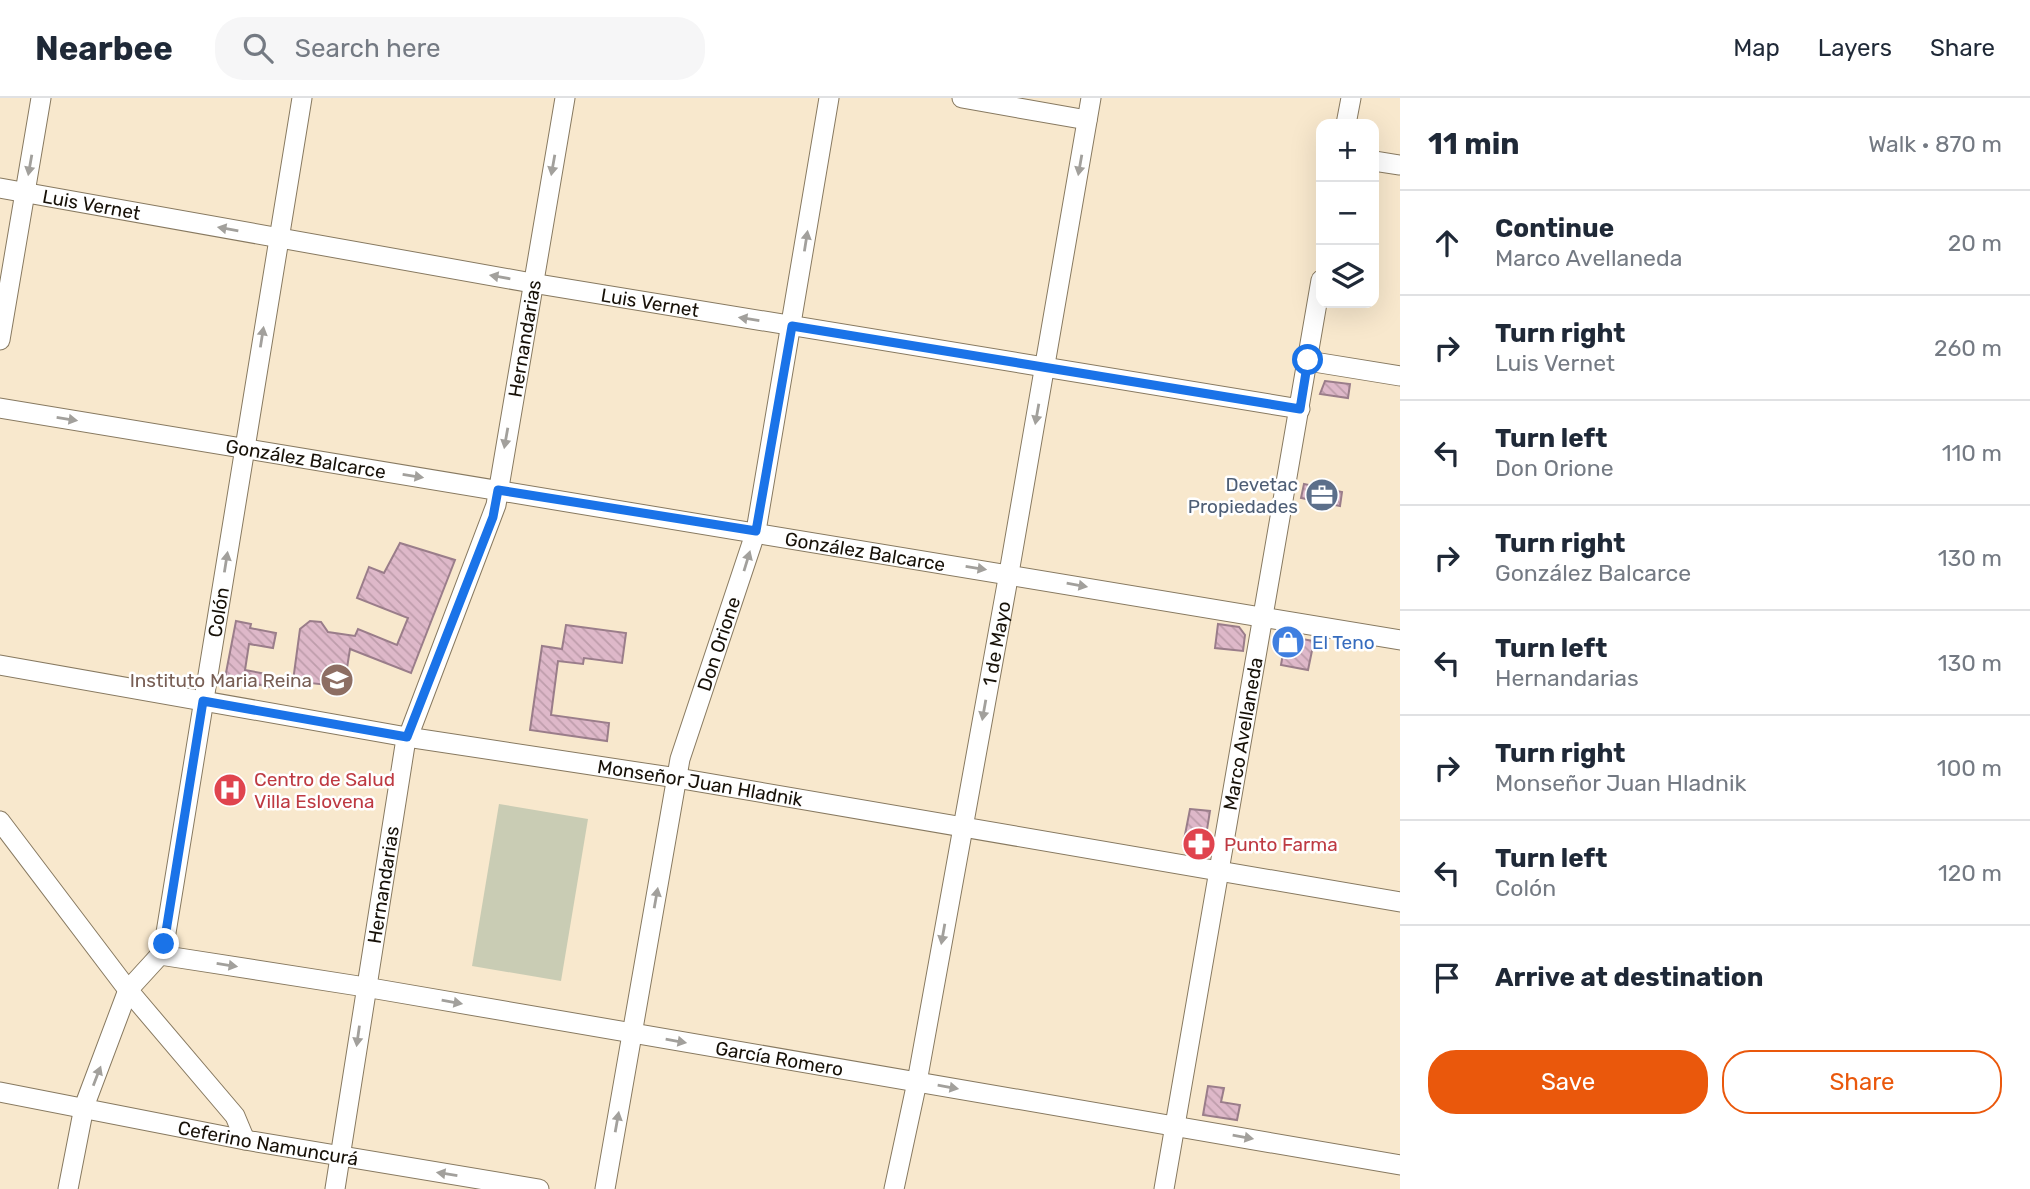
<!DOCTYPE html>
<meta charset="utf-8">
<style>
body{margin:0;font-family:Rubik,sans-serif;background:#f6f6f7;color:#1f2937}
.controls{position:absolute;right:21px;top:21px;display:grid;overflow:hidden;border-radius:14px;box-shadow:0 7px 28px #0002}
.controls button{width:63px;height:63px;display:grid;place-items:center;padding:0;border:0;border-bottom:2px solid #e0e1e3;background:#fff;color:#1f2937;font:35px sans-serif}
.stop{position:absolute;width:21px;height:21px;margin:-16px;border:5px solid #1a73e8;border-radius:50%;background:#fff}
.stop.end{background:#1a73e8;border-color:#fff;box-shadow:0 2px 7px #0008}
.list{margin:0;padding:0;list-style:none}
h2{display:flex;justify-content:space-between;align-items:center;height:91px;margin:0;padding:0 28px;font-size:30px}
h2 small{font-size:23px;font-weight:400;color:#747a83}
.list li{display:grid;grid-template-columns:46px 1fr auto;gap:21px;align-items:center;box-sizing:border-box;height:105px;padding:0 28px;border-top:2px solid #e0e1e3}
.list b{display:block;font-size:26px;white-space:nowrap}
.list p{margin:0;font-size:23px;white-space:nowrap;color:#747a83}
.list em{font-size:23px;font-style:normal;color:#747a83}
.actions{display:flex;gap:14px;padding:21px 28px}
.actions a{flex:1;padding:16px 0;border:2px solid #ea580c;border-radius:28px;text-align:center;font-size:24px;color:#ea580c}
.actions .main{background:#ea580c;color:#fff}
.icon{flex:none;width:38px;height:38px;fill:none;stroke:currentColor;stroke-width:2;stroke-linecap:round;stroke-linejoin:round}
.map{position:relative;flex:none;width:1400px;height:1091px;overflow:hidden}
header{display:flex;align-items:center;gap:42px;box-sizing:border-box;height:98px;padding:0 35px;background:#fff;border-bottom:2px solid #e0e1e3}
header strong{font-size:33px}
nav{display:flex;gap:38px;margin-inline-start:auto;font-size:24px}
.search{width:490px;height:63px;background:#f6f6f7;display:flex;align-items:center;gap:18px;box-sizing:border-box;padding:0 24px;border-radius:28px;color:#747a83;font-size:26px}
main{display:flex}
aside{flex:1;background:#fff}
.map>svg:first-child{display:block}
.grass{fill:#c9ccb4}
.building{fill:url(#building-back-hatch);stroke:#9a7d8a;stroke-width:2}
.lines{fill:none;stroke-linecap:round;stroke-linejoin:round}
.minor-casing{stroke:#877960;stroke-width:21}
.minor{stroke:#fff;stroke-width:19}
.oneway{fill:#a2a09c}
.route{stroke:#1a73e8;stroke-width:9}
.labels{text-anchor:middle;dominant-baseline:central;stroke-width:5;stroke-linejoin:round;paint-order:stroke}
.street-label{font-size:19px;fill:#171108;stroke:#fff}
.service-label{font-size:19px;fill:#4e5e75;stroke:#fff;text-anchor:end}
.shop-label{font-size:19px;fill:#366cbe;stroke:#fff;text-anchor:start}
.education-label{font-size:19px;fill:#785e54;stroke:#fff;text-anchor:end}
.health-label{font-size:19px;fill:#be3a42;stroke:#fff;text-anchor:start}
</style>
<header>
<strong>Nearbee</strong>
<div class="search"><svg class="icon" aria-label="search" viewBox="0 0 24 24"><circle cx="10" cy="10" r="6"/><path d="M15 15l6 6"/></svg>Search here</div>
<nav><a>Map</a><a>Layers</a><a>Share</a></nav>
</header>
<main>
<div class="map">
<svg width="1400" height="1091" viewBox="0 0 1400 1091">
<defs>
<pattern id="building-back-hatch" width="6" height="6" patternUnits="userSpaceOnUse" patternTransform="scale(1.75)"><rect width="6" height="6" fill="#deb8c9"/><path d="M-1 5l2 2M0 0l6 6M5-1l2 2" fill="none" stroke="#be9dab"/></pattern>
</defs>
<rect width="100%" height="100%" fill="#f8e8cd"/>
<polygon class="grass" points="499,706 588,721 561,883 472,868"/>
<g class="building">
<polygon points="1325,283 1350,286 1348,300 1320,296"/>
<polygon points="1304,386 1342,394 1340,408 1301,400"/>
<polygon points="400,445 455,462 411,575 350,551 344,589 293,583 300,531 310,523 321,524 328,534 355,538 358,531 397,547 408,520 357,500 369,469 384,475"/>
<polygon points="236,523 251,526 250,530 276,535 273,550 249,546 245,572 272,577 270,589 225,580"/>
<polygon points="1218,526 1239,529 1245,537 1243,553 1215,550"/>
<polygon points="566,527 626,535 622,565 584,560 583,566 558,563 551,617 609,625 607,643 530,632 542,548 562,551"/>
<polygon points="1290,539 1314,543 1308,572 1281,567 1285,544"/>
<polygon points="1190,711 1210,713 1205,744 1198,749 1183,747"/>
<polygon points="1208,988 1224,990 1221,1004 1240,1007 1237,1022 1203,1017"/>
</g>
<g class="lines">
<defs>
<g id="minor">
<polyline points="962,0 1087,22"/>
<polyline points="1346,26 1351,0"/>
<polyline points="1374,63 1400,67"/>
<path id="s1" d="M0,90L532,185L1300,311"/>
<polyline points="0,242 41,0"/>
<polyline points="1308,263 1400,278"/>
<path id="s2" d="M0,310L1400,542"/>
<path id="s3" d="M0,567L407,639L677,680L1400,804"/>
<polyline points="0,723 128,892 235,1018 245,1042"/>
<path id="s4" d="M160,857L365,889L1400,1067"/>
<path id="s5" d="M0,994L245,1042L539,1091"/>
<path id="s6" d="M68,1091L84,1009L128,892L160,857L164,847L302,0"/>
<path id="s7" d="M335,1091L405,647L496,407L565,0"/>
<path id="s8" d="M605,1091L680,661L756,433L829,0"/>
<path id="s9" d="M894,1091L917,984L1009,475L1091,0"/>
<path id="s10" d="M1164,1091L1321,182"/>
</g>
</defs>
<use href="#minor" class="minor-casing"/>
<use href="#minor" class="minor"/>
</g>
<defs><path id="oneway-solid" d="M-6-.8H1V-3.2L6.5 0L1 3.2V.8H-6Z" transform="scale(1.75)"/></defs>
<g class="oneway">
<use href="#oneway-solid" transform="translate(30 67) rotate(100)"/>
<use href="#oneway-solid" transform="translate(553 67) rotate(100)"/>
<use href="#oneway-solid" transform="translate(1080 67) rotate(100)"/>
<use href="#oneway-solid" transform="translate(228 131) rotate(-170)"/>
<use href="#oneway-solid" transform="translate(806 143) rotate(-81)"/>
<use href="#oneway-solid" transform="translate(500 179) rotate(-170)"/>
<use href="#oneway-solid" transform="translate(749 221) rotate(-171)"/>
<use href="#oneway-solid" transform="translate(262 239) rotate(-81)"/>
<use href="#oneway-solid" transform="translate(1037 316) rotate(100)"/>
<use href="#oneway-solid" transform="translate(67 321) rotate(9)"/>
<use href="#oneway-solid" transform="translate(506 340) rotate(100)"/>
<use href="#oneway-solid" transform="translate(413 378) rotate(9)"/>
<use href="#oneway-solid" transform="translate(747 463) rotate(-73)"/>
<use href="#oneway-solid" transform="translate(226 464) rotate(-81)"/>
<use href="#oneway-solid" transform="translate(976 470) rotate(9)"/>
<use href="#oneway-solid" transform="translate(1077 487) rotate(10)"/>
<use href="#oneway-solid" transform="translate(984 612) rotate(100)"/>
<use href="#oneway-solid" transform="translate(656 800) rotate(-80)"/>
<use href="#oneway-solid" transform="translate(943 836) rotate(100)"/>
<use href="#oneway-solid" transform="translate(227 867) rotate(9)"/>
<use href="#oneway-solid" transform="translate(452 904) rotate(10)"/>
<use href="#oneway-solid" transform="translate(358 938) rotate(98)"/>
<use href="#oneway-solid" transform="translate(676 943) rotate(10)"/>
<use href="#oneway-solid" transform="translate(97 978) rotate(-69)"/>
<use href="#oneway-solid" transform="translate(948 989) rotate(10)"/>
<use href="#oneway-solid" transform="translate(617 1024) rotate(-80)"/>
<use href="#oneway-solid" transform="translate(1243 1039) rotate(10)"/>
<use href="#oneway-solid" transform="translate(447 1076) rotate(-171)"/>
</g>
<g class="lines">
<polyline class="route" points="164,846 203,603 407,639 493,419 498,392 756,433 792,228 1300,311 1308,262"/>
</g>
<defs>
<symbol id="office-disc" viewBox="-11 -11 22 22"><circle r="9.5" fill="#5c6f8a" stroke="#fff"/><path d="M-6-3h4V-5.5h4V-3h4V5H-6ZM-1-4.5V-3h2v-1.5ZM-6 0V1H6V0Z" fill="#fff"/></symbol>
<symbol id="shop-disc" viewBox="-11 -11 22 22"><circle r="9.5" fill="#3f7fe0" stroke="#fff"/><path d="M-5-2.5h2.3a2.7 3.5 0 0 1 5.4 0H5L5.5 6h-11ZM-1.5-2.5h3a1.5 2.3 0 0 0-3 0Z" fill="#fff"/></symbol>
<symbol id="school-disc" viewBox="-11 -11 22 22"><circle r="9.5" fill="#8d6e63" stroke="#fff"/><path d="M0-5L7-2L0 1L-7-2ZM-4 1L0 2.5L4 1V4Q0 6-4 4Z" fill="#fff"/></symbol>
<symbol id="hospital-disc" viewBox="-11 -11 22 22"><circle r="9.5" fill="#e0444e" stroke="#fff"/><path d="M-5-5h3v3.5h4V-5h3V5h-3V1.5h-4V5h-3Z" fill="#fff"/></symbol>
<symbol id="pharmacy-disc" viewBox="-11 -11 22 22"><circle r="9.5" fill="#e0444e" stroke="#fff"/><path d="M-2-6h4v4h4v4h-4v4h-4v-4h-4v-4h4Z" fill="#fff"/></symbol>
</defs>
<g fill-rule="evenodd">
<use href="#office-disc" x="1303" y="378" width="38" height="38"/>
<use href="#shop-disc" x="1269" y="525" width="38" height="38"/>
<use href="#school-disc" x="318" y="563" width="38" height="38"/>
<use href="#hospital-disc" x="211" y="673" width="38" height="38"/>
<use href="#pharmacy-disc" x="1180" y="727" width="38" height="38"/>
</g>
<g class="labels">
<g class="street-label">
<text stroke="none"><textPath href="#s1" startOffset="93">Luis Vernet</textPath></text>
<text stroke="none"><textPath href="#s1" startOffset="660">Luis Vernet</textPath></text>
<text stroke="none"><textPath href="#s7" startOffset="875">Hernandarias</textPath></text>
<text stroke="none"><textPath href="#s2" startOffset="310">González Balcarce</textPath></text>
<text stroke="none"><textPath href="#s2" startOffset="877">González Balcarce</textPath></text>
<text stroke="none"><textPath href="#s6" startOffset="604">Colón</textPath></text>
<text stroke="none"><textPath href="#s8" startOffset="558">Don Orione</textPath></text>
<text stroke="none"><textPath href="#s9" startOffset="555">1 de Mayo</textPath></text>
<text stroke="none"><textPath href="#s10" startOffset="462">Marco Avellaneda</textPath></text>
<text stroke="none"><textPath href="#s3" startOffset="710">Monseñor Juan Hladnik</textPath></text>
<text stroke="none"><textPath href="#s7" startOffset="308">Hernandarias</textPath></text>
<text stroke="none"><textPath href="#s4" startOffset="628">García Romero</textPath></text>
<text stroke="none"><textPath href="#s5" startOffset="273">Ceferino Namuncurá</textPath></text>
</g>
<g class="service-label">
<text x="1298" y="386">Devetac<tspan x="1298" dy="22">Propiedades</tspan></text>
</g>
<g class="shop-label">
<text x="1312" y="544">El Teno</text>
</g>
<g class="education-label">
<text x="312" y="582">Instituto Maria Reina</text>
</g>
<g class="health-label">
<text x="254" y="681">Centro de Salud<tspan x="254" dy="22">Villa Eslovena</tspan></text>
<text x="1224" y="746">Punto Farma</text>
</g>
</g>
</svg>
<div class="controls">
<button>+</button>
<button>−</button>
<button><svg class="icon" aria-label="layers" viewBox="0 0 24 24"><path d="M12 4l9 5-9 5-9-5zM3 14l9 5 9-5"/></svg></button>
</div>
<div class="stop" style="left:1308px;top:262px"></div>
<div class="stop end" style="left:164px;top:846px"></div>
</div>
<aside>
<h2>11 min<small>Walk · 870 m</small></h2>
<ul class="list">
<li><svg class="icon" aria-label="ahead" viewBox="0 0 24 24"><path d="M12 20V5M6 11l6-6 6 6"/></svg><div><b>Continue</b><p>Marco Avellaneda</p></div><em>20 m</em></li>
<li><svg class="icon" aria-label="right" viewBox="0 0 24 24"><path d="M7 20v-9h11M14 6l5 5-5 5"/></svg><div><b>Turn right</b><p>Luis Vernet</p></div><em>260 m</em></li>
<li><svg class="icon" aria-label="left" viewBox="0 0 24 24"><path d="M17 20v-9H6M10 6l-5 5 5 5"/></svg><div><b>Turn left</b><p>Don Orione</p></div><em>110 m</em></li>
<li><svg class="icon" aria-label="right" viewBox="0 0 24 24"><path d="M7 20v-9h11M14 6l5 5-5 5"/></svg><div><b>Turn right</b><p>González Balcarce</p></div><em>130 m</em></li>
<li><svg class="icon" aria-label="left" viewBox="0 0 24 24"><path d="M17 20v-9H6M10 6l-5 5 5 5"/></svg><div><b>Turn left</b><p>Hernandarias</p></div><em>130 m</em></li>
<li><svg class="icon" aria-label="right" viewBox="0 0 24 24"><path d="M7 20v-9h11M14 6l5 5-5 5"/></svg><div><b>Turn right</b><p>Monseñor Juan Hladnik</p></div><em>100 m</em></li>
<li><svg class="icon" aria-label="left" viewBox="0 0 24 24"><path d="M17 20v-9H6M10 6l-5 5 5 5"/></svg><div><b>Turn left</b><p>Colón</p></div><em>120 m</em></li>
<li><svg class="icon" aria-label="arrive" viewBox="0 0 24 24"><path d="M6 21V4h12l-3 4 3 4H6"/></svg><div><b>Arrive at destination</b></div></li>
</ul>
<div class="actions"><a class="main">Save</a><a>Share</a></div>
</aside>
</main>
